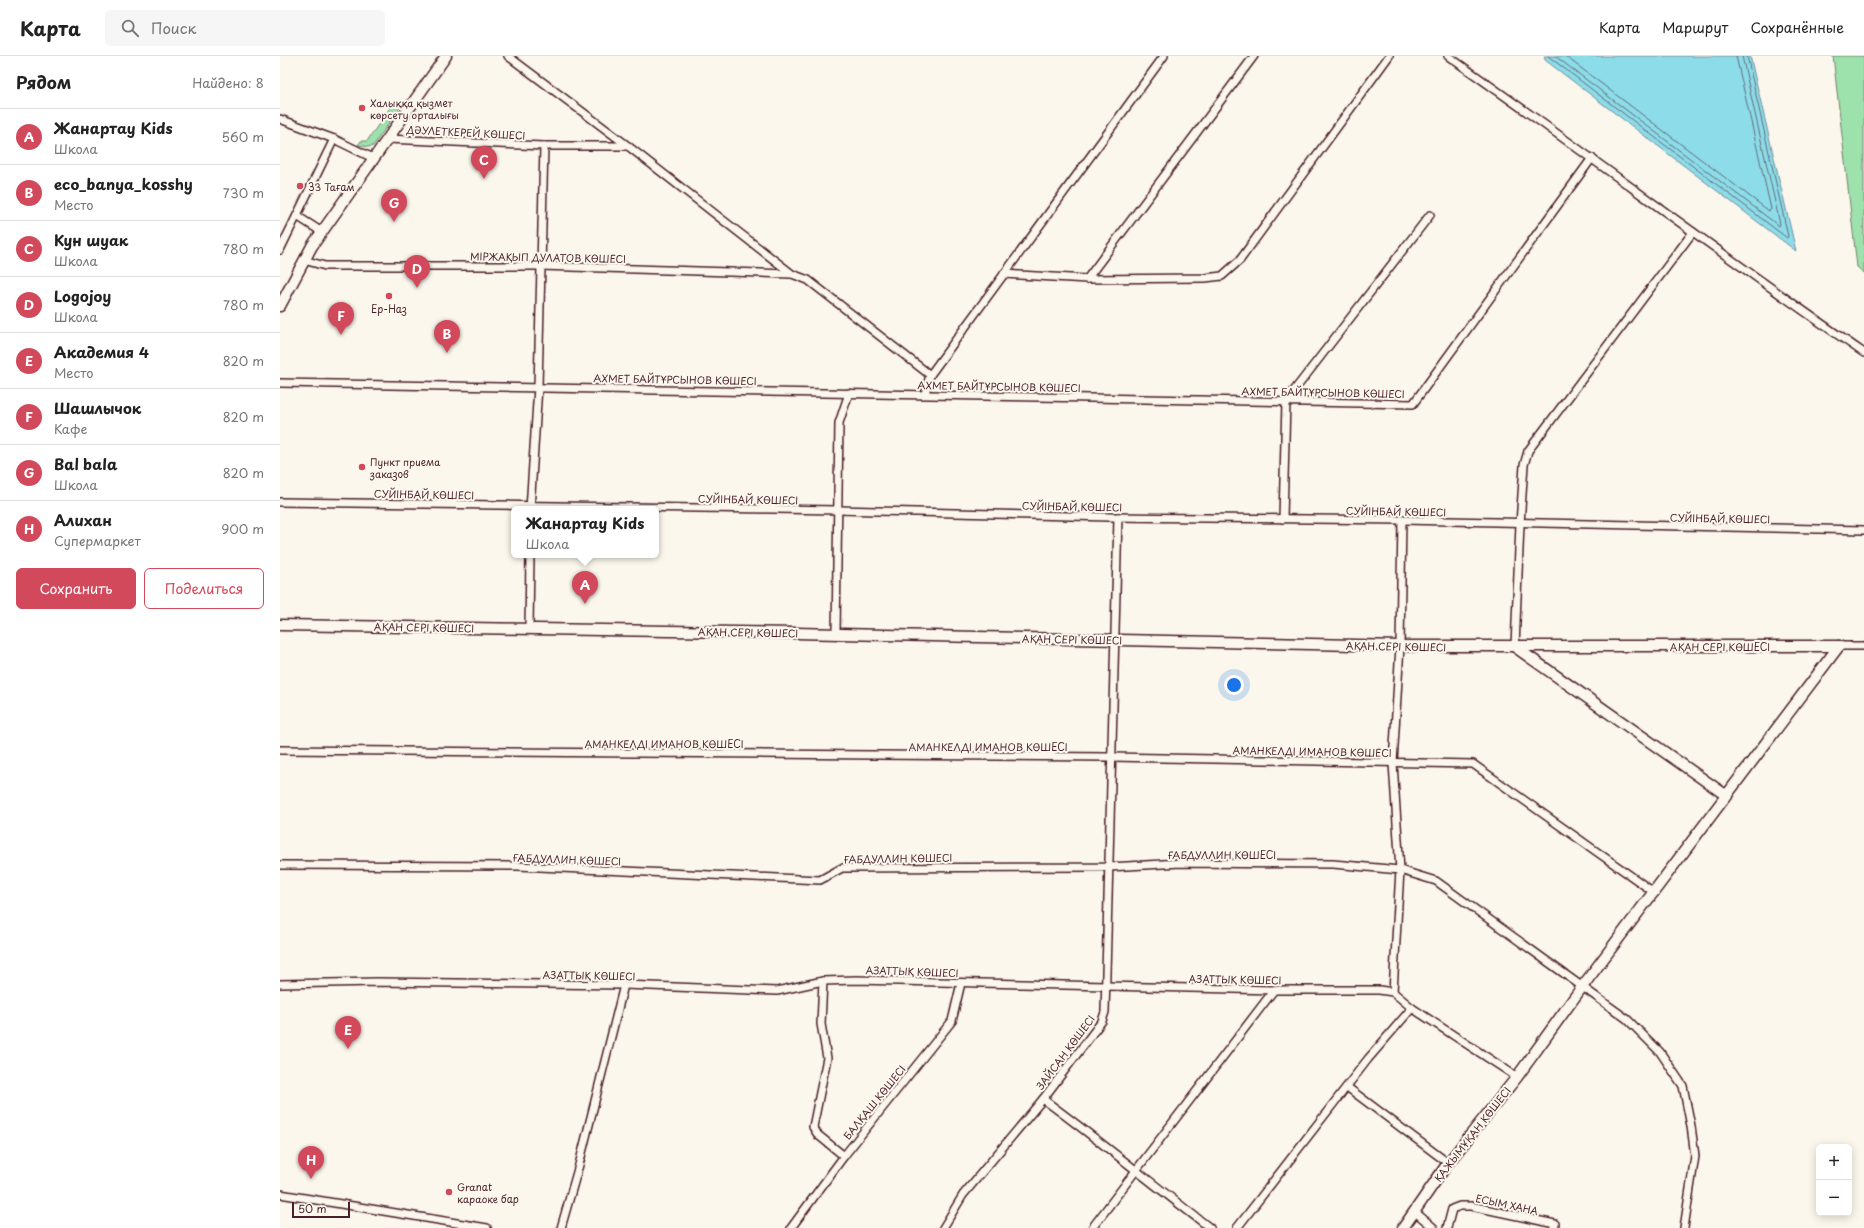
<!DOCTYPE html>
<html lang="ru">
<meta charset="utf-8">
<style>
body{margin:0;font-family:"Playpen Sans",sans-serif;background:#f6f6f6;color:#222}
.controls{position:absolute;right:12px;bottom:12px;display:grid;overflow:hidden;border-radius:6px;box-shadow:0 2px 10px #0003}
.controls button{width:36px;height:36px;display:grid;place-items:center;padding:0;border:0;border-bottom:1px solid #e0e0e0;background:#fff;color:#222;font:20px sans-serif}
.scale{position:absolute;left:12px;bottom:10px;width:58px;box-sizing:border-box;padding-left:4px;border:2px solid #4a1f2b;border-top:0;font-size:11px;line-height:14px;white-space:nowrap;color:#4a1f2b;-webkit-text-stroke:3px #fbf7ec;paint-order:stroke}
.you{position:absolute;left:954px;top:629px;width:14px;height:14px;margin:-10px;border:3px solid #fff;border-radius:50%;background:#1a73e8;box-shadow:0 0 0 6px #1a73e833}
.badge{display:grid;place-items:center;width:26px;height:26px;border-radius:50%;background:#d1495b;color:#fff;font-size:13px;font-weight:700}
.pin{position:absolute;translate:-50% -33px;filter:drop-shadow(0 1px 2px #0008)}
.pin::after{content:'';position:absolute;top:21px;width:14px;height:12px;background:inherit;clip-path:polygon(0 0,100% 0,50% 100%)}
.popup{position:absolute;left:231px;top:450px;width:148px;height:52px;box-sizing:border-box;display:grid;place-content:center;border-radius:6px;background:#fff;filter:drop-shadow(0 1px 3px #0005);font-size:13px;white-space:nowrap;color:#767676}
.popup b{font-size:15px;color:#222}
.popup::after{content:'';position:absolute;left:50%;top:100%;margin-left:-8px;border:8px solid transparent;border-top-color:#fff}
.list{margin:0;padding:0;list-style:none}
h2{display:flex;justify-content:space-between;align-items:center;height:52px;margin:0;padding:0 16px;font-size:17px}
h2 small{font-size:13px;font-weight:400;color:#767676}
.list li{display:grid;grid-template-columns:26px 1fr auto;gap:12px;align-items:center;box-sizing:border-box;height:56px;padding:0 16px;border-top:1px solid #e0e0e0}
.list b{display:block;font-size:15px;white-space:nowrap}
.list p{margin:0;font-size:13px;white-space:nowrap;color:#767676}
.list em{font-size:13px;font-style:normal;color:#767676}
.actions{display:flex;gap:8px;padding:12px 16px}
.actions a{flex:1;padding:9px 0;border:1px solid #d1495b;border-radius:6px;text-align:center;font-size:14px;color:#d1495b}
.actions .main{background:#d1495b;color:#fff}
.icon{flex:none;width:22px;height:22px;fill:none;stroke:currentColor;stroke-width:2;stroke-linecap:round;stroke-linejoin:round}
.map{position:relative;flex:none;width:1584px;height:1172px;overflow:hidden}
header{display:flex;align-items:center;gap:24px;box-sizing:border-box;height:56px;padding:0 20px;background:#fff;border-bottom:1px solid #e0e0e0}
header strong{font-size:19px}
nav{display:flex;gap:22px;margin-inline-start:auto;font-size:14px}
.search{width:280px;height:36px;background:#f6f6f6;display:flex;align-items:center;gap:10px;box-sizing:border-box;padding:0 14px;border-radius:6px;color:#767676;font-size:15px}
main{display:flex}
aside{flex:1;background:#fff}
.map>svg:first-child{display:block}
.green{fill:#9de1ad;stroke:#74806c}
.water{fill:#8cdce9;stroke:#72909d}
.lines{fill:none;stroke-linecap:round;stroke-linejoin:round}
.shore{stroke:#646b77;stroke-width:1}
.street-casing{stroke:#4a1f2b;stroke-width:10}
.secondary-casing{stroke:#4a1f2b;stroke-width:13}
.street{stroke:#fbf7ec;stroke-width:7}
.secondary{stroke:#fbf7ec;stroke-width:10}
.poi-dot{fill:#d1495b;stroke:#fbf7ec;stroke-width:1.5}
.labels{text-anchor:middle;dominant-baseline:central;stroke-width:4;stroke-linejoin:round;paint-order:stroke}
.poi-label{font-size:10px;fill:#4a1f2b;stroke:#fbf7ec;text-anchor:start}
.street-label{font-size:10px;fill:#4a1f2b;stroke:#fbf7ec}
</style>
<header>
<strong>Карта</strong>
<div class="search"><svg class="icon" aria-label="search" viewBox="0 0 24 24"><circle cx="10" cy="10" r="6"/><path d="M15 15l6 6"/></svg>Поиск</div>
<nav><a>Карта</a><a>Маршрут</a><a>Сохранённые</a></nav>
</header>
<main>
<aside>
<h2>Рядом<small>Найдено: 8</small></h2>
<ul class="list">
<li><span class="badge">A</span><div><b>Жанартау Kids</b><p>Школа</p></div><em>560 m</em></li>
<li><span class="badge">B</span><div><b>eco_banya_kosshy</b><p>Место</p></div><em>730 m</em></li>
<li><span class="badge">C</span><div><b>Кун шуак</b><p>Школа</p></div><em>780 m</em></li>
<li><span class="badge">D</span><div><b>Logojoy</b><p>Школа</p></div><em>780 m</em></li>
<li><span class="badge">E</span><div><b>Академия 4</b><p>Место</p></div><em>820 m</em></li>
<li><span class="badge">F</span><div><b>Шашлычок</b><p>Кафе</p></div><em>820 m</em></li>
<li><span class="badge">G</span><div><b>Bal bala</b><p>Школа</p></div><em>820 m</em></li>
<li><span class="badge">H</span><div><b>Алихан</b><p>Супермаркет</p></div><em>900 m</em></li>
</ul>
<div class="actions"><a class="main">Сохранить</a><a>Поделиться</a></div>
</aside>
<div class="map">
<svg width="1584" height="1172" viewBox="0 0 1584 1172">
<rect width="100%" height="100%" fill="#fbf7ec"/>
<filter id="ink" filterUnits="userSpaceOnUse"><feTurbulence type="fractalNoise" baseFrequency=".025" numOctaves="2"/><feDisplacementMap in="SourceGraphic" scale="8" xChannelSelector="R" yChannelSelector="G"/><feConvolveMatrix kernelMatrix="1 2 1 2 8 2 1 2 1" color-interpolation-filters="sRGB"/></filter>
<g filter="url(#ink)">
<g class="green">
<polygon points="1553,0 1584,0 1584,217 1577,211"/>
<polygon points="114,46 123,47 93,90 89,91 78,89 81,85 87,85"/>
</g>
<polygon class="water" points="1264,0 1470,0 1516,195 1265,4"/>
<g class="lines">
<g class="shore">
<polyline points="1268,0 1507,182 1508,180 1467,0"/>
<polyline points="1275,0 1499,170 1500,168 1462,0"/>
<polyline points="1285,0 1489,155 1491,153 1456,0"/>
</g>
<defs>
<g id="street">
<polyline points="228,0 348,90 512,218 528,224 650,319 645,338"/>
<path d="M1168,0C1308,98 1444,201 1584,297"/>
<polyline points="0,63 54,83 93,102"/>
<polyline points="107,83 264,90 348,90"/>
<polyline points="17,160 42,176"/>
<polyline points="0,194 54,83"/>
<polyline points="24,204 45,210 260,210 511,218"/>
<polyline points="724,218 807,223 925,222 942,220 960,204 1109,0"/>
<polyline points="807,223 974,0"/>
<polyline points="650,319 884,0"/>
<polyline points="0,327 1133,348 1312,102"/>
<polyline points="0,446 558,454 830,461 1122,464 1584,474"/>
<polyline points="250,453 258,331 264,90"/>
<polyline points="1003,463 1006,345 1150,159"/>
<polyline points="249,573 250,499"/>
<polyline points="556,578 559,367 569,337"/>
<polyline points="1559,590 1584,590"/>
<polyline points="1235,591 1240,468 1244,409 1248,395 1413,176"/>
<polyline points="0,694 831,701 1193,708 1375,837"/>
<polyline points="0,809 238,810 540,824 562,812 829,811 901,807 1053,808 1120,814 1156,825 1347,963 1380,996 1403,1030 1411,1070 1415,1100 1404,1172"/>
<polyline points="543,925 541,968 547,1002 533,1071 538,1079 564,1100"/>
<polyline points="0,928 97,926 344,929 497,935 543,925 576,924 994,934 1099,934 1113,936 1132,952 1237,1021"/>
<polyline points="1113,936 1120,814 1113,707 1120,590 1122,464"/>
<polyline points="1067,1031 1168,1107"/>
<path d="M763,1043C820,1085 874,1129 930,1172"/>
<polyline points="0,1138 207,1172"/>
<polyline points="1135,1156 1154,1172"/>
<polyline points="281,1172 299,1109 344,929"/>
<polyline points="511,1172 564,1100 672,965 681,927"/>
<polyline points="663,1172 683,1139 763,1043 822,965 825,956 838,461"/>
<polyline points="812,1172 994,934"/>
<polyline points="957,1172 1088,1003 1132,952"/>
<polyline points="1167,1172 1172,1153 1180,1150 1191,1150 1275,1168 1274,1172"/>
</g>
<g id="secondary">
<polyline points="0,250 32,190 166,0"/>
<polyline points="0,569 515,577 1120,590 1559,590"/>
<polyline points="1235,591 1447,740"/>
<polyline points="1123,1172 1168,1107 1237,1021 1302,931 1559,590"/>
</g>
</defs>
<use href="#street" class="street-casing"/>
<use href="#secondary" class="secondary-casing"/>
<use href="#street" class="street"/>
<use href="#secondary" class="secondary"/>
</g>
</g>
<g class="poi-dot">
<circle cx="82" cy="52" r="4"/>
<circle cx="20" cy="130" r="4"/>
<circle cx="109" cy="240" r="4"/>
<circle cx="82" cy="411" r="4"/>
<circle cx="169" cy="1136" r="4"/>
</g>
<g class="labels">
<g class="poi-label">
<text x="90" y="46">Халыққа қызмет<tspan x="90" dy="12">көрсету орталығы</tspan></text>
<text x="28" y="130">33 Тағам</text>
<text x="109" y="252" text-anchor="middle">Ер-Наз</text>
<text x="90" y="405">Пункт приема<tspan x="90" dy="12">заказов</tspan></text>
<text x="177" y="1130">Granat<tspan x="177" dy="12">караоке бар</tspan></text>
</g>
<g class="street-label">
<text transform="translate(186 76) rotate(3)">ДӘУЛЕТКЕРЕЙ КӨШЕСІ</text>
<text transform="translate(268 201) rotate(1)">МІРЖАҚЫП ДУЛАТОВ КӨШЕСІ</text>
<text transform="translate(395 323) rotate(1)">АХМЕТ БАЙТҰРСЫНОВ КӨШЕСІ</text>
<text transform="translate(719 330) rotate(1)">АХМЕТ БАЙТҰРСЫНОВ КӨШЕСІ</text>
<text transform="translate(1043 336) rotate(1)">АХМЕТ БАЙТҰРСЫНОВ КӨШЕСІ</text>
<text transform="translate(144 438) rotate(1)">СУЙІНБАЙ КӨШЕСІ</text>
<text transform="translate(468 443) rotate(1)">СУЙІНБАЙ КӨШЕСІ</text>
<text transform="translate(792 450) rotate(1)">СУЙІНБАЙ КӨШЕСІ</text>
<text transform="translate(1116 455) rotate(1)">СУЙІНБАЙ КӨШЕСІ</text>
<text transform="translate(1440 462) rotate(1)">СУЙІНБАЙ КӨШЕСІ</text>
<text transform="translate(144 571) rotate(1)">АҚАН СЕРІ КӨШЕСІ</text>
<text transform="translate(468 576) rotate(1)">АҚАН СЕРІ КӨШЕСІ</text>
<text transform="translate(792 583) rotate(1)">АҚАН СЕРІ КӨШЕСІ</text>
<text transform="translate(1116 590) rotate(1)">АҚАН СЕРІ КӨШЕСІ</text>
<text x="1440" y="590">АҚАН СЕРІ КӨШЕСІ</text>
<text x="384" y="687">АМАНКЕЛДІ ИМАНОВ КӨШЕСІ</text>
<text x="708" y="690">АМАНКЕЛДІ ИМАНОВ КӨШЕСІ</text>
<text transform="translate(1032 695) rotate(1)">АМАНКЕЛДІ ИМАНОВ КӨШЕСІ</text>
<text x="942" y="798">ҒАБДУЛЛИН КӨШЕСІ</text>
<text transform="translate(618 802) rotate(-1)">ҒАБДУЛЛИН КӨШЕСІ</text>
<text transform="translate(287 803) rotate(2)">ҒАБДУЛЛИН КӨШЕСІ</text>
<text transform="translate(632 915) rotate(2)">АЗАТТЫҚ КӨШЕСІ</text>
<text transform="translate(309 919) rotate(1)">АЗАТТЫҚ КӨШЕСІ</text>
<text transform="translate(955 923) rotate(1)">АЗАТТЫҚ КӨШЕСІ</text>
<text transform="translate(785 996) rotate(-53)">ЗАЙСАН КӨШЕСІ</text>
<text transform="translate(594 1046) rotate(-51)">БАЛҚАШ КӨШЕСІ</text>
<text transform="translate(1192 1078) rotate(-52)">ҚАЖЫМҰҚАН КӨШЕСІ</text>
<text transform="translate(1227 1148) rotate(12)">ЕСЫМ ХАНА</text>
</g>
</g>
</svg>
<div class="controls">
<button>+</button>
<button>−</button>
</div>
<div class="scale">50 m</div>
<div class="you"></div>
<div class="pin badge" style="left:305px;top:548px">A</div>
<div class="popup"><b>Жанартау Kids</b>Школа</div>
<div class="pin badge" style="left:167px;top:297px">B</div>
<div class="pin badge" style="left:204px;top:123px">C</div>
<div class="pin badge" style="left:137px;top:232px">D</div>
<div class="pin badge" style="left:68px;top:993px">E</div>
<div class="pin badge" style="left:61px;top:279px">F</div>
<div class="pin badge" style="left:114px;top:166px">G</div>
<div class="pin badge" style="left:31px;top:1123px">H</div>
</div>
</main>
